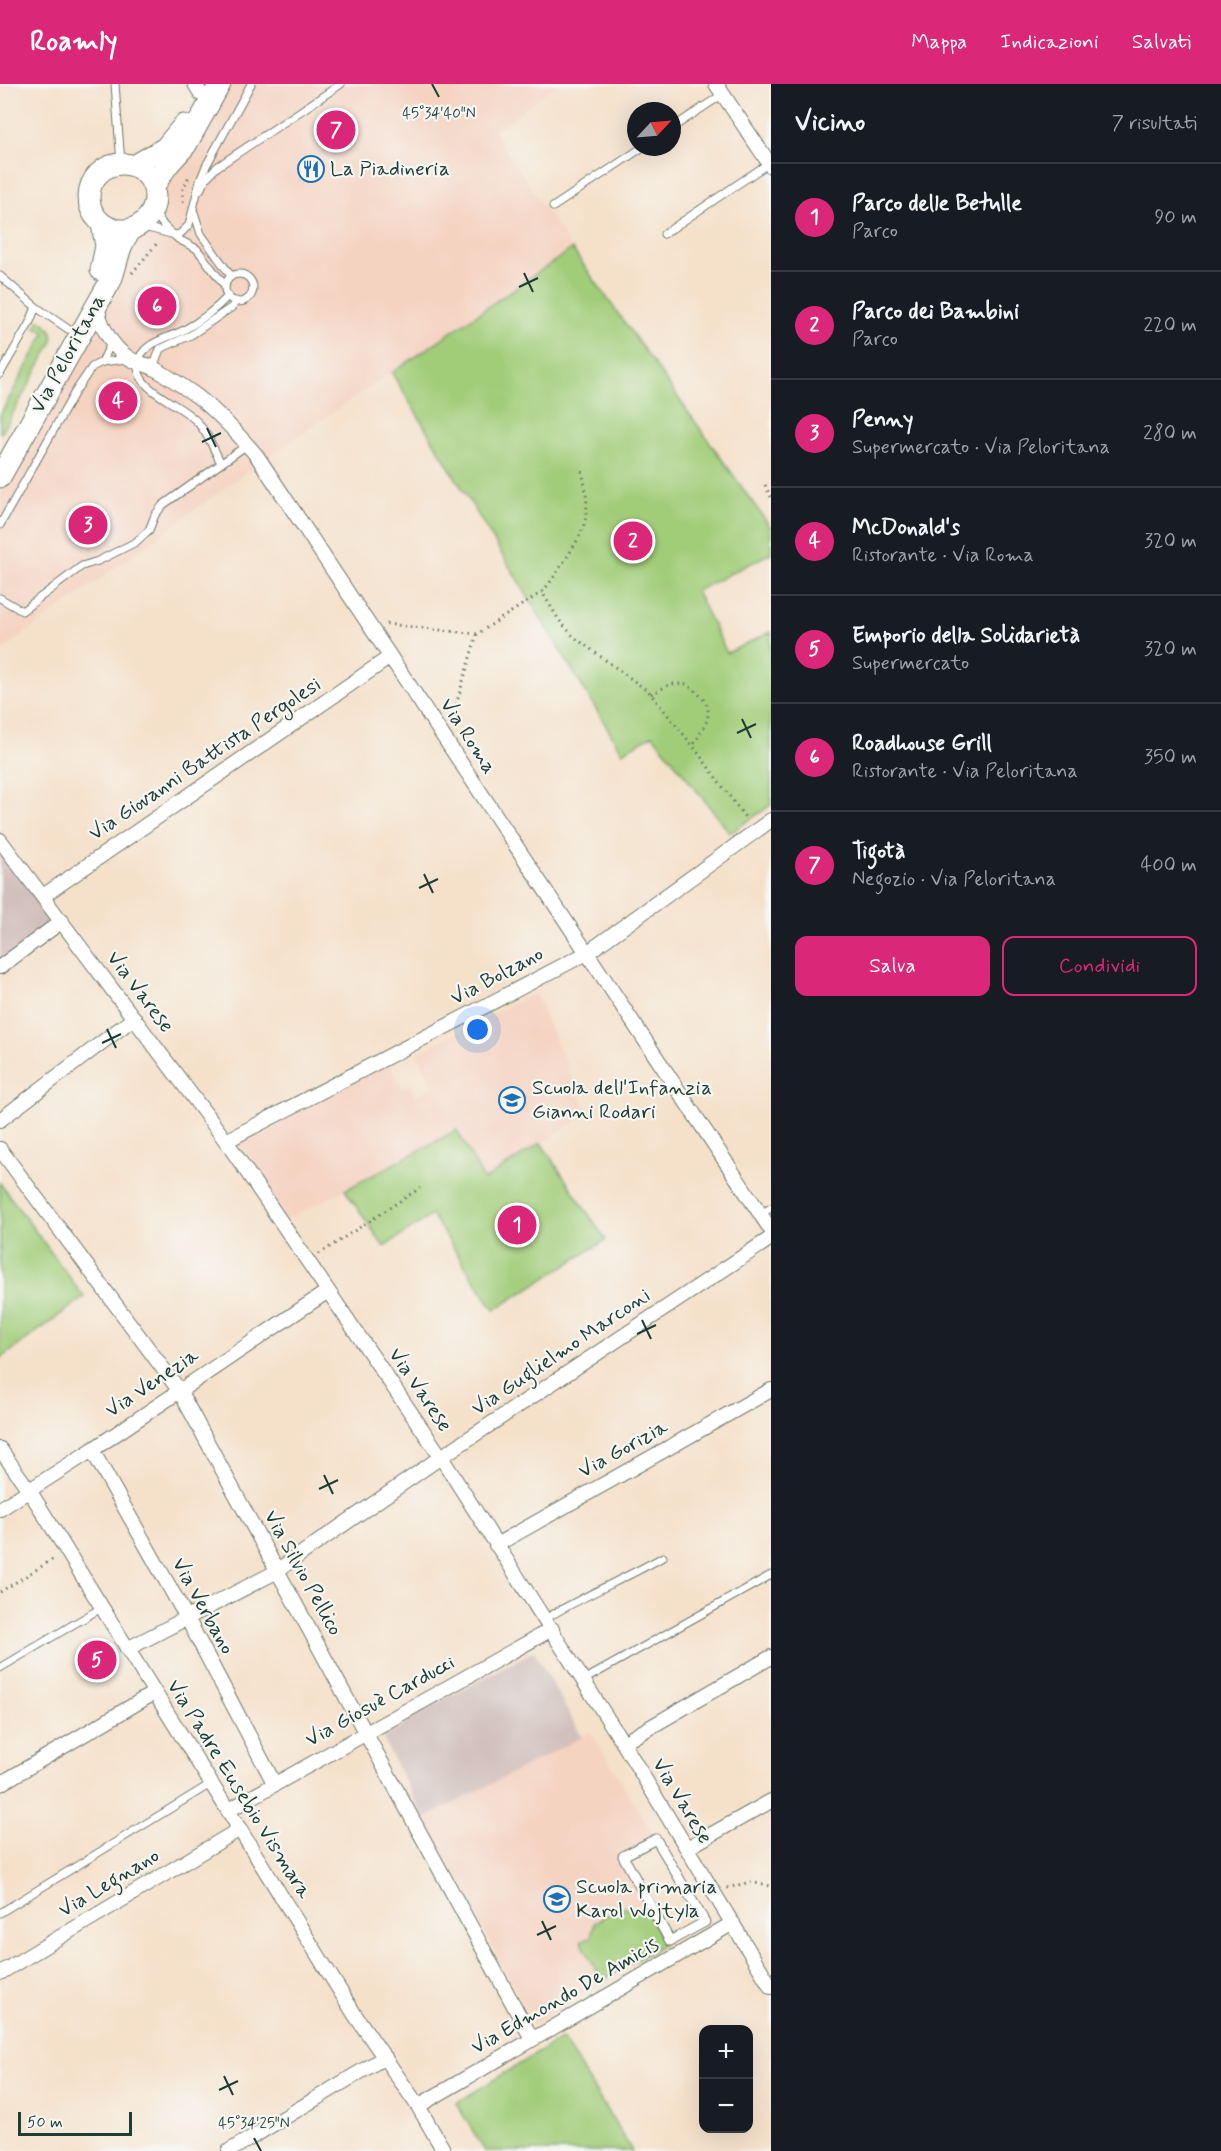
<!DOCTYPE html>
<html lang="it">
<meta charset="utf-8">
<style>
body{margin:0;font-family:Mynerve,sans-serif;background:#20242c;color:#f1f3f6}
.controls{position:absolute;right:18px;bottom:18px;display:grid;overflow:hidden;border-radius:12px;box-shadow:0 6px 24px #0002}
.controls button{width:54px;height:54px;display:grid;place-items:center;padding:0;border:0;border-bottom:2px solid #363941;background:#171b24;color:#f1f3f6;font:30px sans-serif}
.compass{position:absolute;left:627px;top:18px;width:54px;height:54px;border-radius:50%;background:#171b24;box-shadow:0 6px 24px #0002;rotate:64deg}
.scale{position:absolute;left:18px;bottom:15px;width:114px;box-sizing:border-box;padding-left:6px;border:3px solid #1f3d34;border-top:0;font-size:16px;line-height:21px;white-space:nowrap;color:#1f3d34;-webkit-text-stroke:4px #f6f6f2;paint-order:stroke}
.you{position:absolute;left:478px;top:946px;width:21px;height:21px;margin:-15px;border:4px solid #fff;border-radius:50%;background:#1a73e8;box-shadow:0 0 0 9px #1a73e833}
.badge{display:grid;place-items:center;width:39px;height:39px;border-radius:50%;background:#db2777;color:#fff;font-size:20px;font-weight:700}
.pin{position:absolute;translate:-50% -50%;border:3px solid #fff;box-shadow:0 2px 6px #0006}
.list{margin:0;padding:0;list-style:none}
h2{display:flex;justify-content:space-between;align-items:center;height:78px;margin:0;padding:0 24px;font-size:26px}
h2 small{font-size:20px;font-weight:400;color:#9ea1a6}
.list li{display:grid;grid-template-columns:39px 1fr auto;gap:18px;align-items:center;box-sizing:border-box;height:108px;padding:0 24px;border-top:2px solid #363941}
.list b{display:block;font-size:22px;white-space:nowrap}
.list p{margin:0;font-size:20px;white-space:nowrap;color:#9ea1a6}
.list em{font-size:20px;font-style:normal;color:#9ea1a6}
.actions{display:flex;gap:12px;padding:18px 24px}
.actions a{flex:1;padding:14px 0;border:2px solid #db2777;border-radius:12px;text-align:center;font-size:21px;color:#db2777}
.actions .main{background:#db2777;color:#fff}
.map{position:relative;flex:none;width:771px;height:2067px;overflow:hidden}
header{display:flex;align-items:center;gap:36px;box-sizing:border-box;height:84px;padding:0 30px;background:#db2777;color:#fff}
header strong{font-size:28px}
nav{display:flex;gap:33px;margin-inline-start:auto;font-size:21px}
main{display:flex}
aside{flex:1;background:#171b24}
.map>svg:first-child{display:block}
.built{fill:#f5d3c1}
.industrial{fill:#d1c0bc}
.green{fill:#a1cd79;stroke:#608556;stroke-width:1.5}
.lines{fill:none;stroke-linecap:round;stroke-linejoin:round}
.service-casing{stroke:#6a7668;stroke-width:9}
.pedestrian-casing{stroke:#6a7668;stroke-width:11}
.minor-casing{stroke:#6a7668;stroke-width:16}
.primary-casing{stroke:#6a7668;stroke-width:23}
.path{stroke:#6a7668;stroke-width:3;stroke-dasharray:1.5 4.5;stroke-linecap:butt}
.service{stroke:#fff;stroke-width:7}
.pedestrian{stroke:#fff;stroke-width:9}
.minor{stroke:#fff;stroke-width:14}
.primary{stroke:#fff;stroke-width:21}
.ticks{fill:none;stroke:#1f3d34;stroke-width:2}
.labels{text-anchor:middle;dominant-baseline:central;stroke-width:4.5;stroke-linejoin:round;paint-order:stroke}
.poi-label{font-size:21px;fill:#1f3d34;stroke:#f6f6f2;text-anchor:start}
.street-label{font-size:21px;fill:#1f3d34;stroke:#f6f6f2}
.ticks-label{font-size:15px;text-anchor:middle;fill:#1f3d34;stroke:#f6f6f2;stroke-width:4.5;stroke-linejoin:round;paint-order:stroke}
</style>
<header>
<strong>Roamly</strong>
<nav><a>Mappa</a><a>Indicazioni</a><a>Salvati</a></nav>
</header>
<main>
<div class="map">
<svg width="771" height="2067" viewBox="0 0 771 2067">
<rect width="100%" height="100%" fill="#f6f6f2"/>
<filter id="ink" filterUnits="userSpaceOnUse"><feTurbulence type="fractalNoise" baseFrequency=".0167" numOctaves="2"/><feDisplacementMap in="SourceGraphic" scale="12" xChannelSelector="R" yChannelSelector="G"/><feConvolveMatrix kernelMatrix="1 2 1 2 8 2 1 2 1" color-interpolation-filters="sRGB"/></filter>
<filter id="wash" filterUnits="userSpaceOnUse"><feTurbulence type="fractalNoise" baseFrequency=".008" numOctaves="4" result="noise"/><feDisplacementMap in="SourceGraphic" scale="24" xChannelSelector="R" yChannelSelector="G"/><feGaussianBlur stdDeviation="1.35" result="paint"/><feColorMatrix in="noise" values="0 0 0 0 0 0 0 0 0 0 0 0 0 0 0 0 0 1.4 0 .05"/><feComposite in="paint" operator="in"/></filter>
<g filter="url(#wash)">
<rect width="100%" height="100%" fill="#f5e1ca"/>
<g class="built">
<polygon points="223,0 557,0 494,48 572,165 259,379 0,568 0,398 119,182 155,126 156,103"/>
<polygon points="535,909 588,1029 484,1097 457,1047 283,1138 229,1058 388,977 402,1004 409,1001 416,1012 434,1002 417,969"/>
<polygon points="591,1648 656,1755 623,1773 670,1857 534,1941 424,1735"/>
</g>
<g class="industrial">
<polygon points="0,760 57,836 0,879"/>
<polygon points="534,1567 582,1653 424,1735 382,1653 403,1642 409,1634"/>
</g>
<g class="green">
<polygon points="572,165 771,444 771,469 696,507 727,569 771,548 771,721 730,749 653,651 622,668 392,289"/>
<path d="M39,236C49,241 55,248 52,259L3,347L0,349V331L45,249L35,243Z"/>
<polygon points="457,1046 484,1096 541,1059 606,1156 494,1226 432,1131 384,1163 345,1106"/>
<polygon points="0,1099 84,1213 0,1275"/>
<polygon points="622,1823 635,1827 644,1823 664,1860 602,1896 581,1857 591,1853 595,1838"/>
<polygon points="562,1954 632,2067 485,2067 456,2019"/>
</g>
</g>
<g filter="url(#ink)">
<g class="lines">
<defs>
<g id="service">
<polyline points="115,0 121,80"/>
<polyline points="672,44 723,10"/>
<polyline points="200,106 206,94 217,83 341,0"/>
<polyline points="553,123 643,63"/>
<polyline points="153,127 164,142 178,155 197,165 225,202"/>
<polyline points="194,128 201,150 231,192"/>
<polyline points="140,142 175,151 180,150 189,141 200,97 206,82 251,0"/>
<polyline points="664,150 769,79"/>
<circle cx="239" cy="204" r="14"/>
<polyline points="0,192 36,223"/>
<polyline points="102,278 112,257"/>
<polyline points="153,284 160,265 191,251 232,223 236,217"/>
<polyline points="0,290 29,240 36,223 68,245"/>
<path d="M221,379C214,366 208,350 198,339C183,320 135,307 138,280C140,259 169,254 184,246C200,237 216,225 228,212"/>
<polyline points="0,441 75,308 92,283 102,278 127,275"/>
<polyline points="0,514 22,527 82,482 98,477 136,458 149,446 155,431 163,421 247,361"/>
<polyline points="760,1130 771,1124"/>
<path d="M545,1535C583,1512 624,1495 663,1473"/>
<polyline points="0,1584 101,1524"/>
<polyline points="584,1596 771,1491"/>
<polyline points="0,1829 212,1699"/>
</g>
<polygon id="pedestrian" points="656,1755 705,1838 670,1857 623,1772"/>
<g id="minor">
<polyline points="195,0 201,10"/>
<polyline points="716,0 771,82"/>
<path d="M97,219C99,240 111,263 129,274C136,279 147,280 155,285C170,293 184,303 198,313C220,330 239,351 257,372L771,1146"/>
<polyline points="0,756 226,1057 441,1373 623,1659 771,1903"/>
<polyline points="43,812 390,573"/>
<polyline points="0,883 62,837"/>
<polyline points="0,1036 134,934"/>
<polyline points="226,1057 587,869 771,736"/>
<polyline points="0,1065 179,1306 532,1955"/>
<polyline points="0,1365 29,1406 355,1931 418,2022 444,2067"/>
<polyline points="92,1366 187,1534 274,1699"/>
<polyline points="0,1425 92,1366 328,1207"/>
<polyline points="496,1461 771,1306"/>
<polyline points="127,1565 272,1490 441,1373 771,1154"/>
<polyline points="623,1659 771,1573"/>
<polyline points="0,1700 154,1609"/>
<polyline points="229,1726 552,1545"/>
<polyline points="687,1764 771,1717"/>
<polyline points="0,1889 240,1745"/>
<polyline points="418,2022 733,1839"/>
<polyline points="229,2067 385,1973"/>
</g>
<g id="primary">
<circle cx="122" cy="113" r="33"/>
<polyline points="134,82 165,64 184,41"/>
<polyline points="154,102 167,82 186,61 220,0"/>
<polyline points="101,186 106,162 102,140"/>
<path d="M0,393L111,196C118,178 118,161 131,146"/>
</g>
</defs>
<use href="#service" class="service-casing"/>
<use href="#pedestrian" class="pedestrian-casing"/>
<use href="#minor" class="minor-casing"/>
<use href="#primary" class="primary-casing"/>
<g class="path">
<polyline points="183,118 183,105 190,90"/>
<polyline points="132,189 159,157"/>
<path d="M582,387C592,433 587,443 561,482C555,491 549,501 542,508L559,536L574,553L649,608L693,662L747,736"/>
<polyline points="765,401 771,413"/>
<polyline points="386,540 477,550"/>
<path d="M651,610L671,600H686C719,623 710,633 693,662"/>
<polyline points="451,638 477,550 542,508"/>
<polyline points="319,1170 420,1104"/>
<polyline points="0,1508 55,1474"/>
<polyline points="727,1804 750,1798 771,1802"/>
</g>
<use href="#service" class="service"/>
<use href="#pedestrian" class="pedestrian"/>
<use href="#minor" class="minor"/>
<use href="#primary" class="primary"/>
</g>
</g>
<path class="ticks" d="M432,0L439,13M524,189L533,208M519,203L538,194M207,344L216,363M202,358L221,349M742,635L751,654M737,649L756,640M424,790L433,809M419,804L438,795M107,945L116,964M102,959L121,950M642,1236L651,1255M637,1250L656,1241M324,1391L333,1410M319,1405L338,1396M542,1837L551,1856M537,1851L556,1842M224,1992L233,2011M219,2006L238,1997M254,2054L261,2067"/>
<defs>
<symbol id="restaurant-ring" viewBox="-11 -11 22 22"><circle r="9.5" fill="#f6f6f2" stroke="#1f6fb2" stroke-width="1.5"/><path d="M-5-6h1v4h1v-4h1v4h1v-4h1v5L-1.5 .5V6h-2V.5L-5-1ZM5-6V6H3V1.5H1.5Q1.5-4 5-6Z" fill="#1f6fb2"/></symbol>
<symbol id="school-ring" viewBox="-11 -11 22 22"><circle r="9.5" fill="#f6f6f2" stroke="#1f6fb2" stroke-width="1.5"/><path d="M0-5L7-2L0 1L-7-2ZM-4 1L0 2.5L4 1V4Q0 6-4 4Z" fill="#1f6fb2"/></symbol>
</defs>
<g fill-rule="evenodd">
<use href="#restaurant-ring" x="296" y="70" width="30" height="30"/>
<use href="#school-ring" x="497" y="1001" width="30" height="30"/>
<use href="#school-ring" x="542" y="1800" width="30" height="30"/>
</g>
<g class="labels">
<g class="poi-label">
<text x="330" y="85">La Piadineria</text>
<text x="532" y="1004">Scuola dell'Infanzia<tspan x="532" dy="24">Gianni Rodari</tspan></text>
<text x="576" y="1803">Scuola primaria<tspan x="576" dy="24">Karol Wojtyla</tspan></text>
</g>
<g class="street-label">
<text transform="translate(68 270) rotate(-61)">Via Peloritana</text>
<text transform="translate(468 652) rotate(57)">Via Roma</text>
<text transform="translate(205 675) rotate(-34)">Via Giovanni Battista Pergolesi</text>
<text transform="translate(497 892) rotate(-28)">Via Bolzano</text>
<text transform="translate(140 908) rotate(53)">Via Varese</text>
<text transform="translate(561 1268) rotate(-34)">Via Guglielmo Marconi</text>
<text transform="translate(152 1299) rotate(-34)">Via Venezia</text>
<text transform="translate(420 1306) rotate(56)">Via Varese</text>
<text transform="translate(623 1365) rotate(-29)">Via Gorizia</text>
<text transform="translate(303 1489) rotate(61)">Via Silvio Pellico</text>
<text transform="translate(203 1522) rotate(61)">Via Verbano</text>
<text transform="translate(380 1617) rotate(-29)">Via Giosuè Carducci</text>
<text transform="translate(239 1705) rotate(58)">Via Padre Eusebio Vismara</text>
<text transform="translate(682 1717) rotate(59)">Via Varese</text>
<text transform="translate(109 1799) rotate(-31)">Via Legnano</text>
<text transform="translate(565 1912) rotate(-30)">Via Edmondo De Amicis</text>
</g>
</g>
<g class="ticks-label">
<text x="439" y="34">45°34'40"N</text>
<text x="254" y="2044">45°34'25"N</text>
</g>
</svg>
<div class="controls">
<button>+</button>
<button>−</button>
</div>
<svg class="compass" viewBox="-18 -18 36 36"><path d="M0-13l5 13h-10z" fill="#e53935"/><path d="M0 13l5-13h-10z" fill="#9ea1a6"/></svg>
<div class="scale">50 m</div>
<div class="you"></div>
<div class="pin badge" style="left:517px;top:1141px">1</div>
<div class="pin badge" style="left:633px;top:457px">2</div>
<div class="pin badge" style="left:88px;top:441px">3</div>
<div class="pin badge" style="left:118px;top:317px">4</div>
<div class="pin badge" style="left:97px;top:1576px">5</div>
<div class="pin badge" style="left:157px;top:222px">6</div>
<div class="pin badge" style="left:336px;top:46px">7</div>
</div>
<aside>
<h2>Vicino<small>7 risultati</small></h2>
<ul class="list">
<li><span class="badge">1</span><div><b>Parco delle Betulle</b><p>Parco</p></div><em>90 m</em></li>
<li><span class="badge">2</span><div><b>Parco dei Bambini</b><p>Parco</p></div><em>220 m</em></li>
<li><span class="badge">3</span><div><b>Penny</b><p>Supermercato · Via Peloritana</p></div><em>280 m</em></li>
<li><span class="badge">4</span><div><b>McDonald's</b><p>Ristorante · Via Roma</p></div><em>320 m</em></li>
<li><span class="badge">5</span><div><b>Emporio della Solidarietà</b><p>Supermercato</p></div><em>320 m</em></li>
<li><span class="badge">6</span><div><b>Roadhouse Grill</b><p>Ristorante · Via Peloritana</p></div><em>350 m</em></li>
<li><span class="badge">7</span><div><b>Tigotà</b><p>Negozio · Via Peloritana</p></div><em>400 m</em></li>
</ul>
<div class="actions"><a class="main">Salva</a><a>Condividi</a></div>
</aside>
</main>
